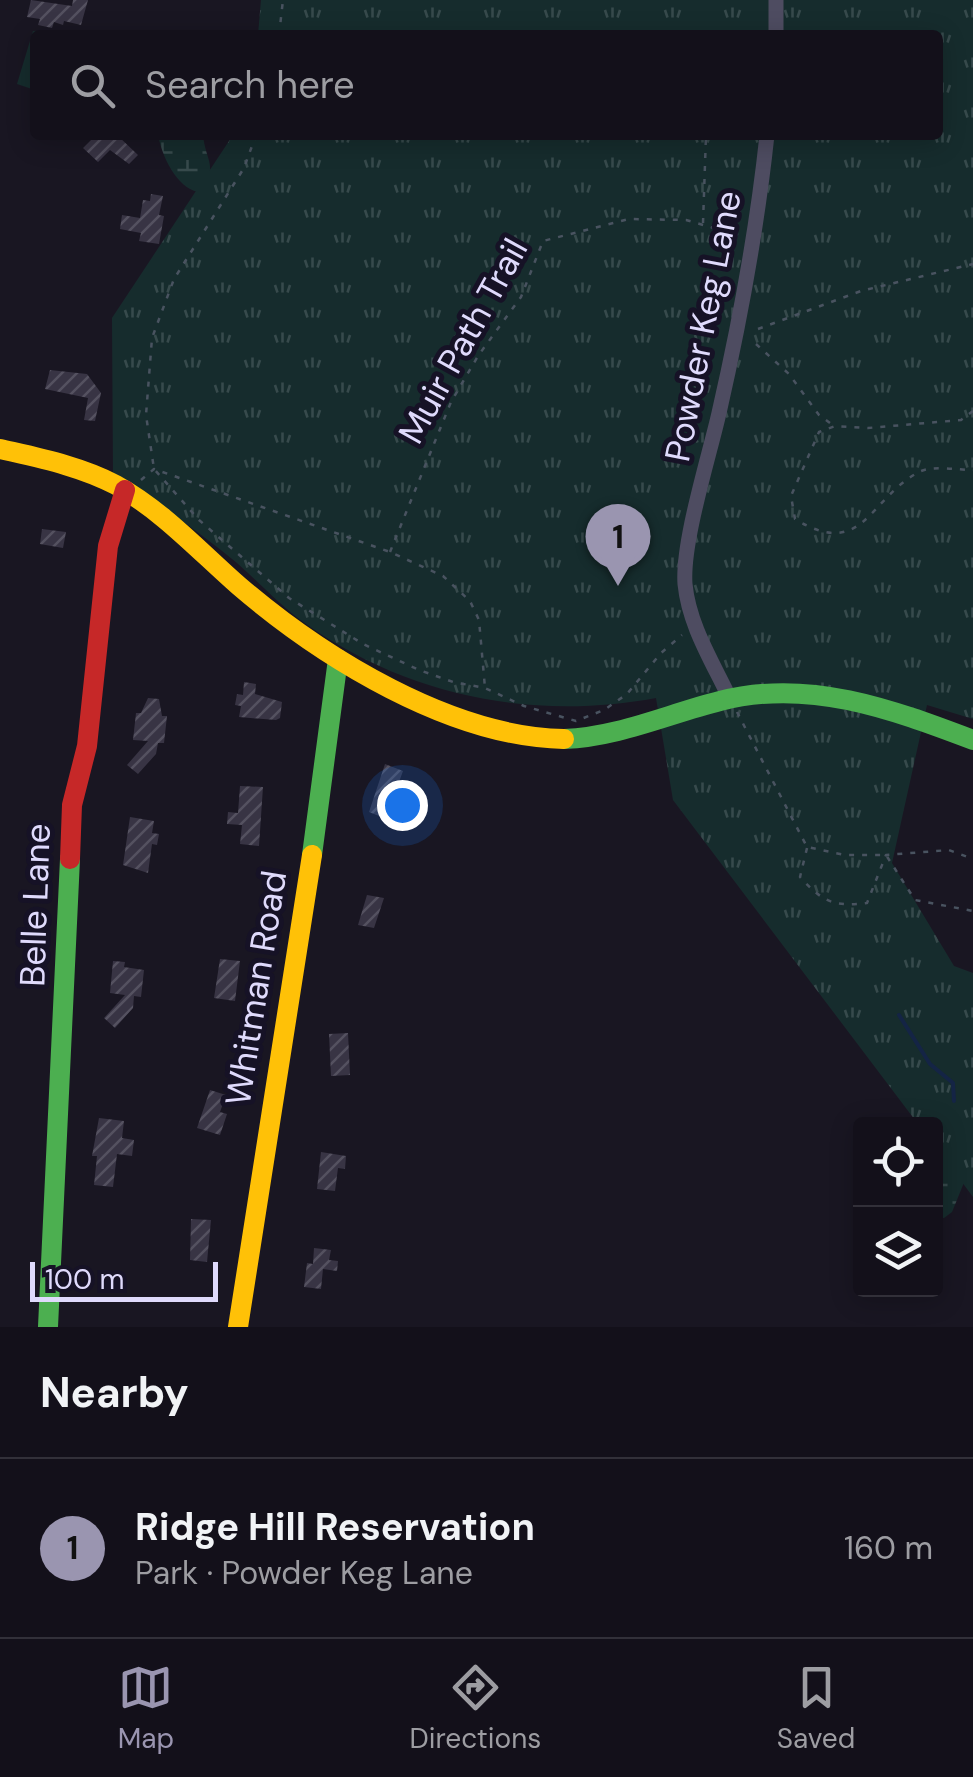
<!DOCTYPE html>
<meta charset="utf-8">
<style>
body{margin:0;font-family:"DM Sans",sans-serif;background:#1c1923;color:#f1f3f6}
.controls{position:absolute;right:30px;bottom:30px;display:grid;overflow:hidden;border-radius:10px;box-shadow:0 5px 25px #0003}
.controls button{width:90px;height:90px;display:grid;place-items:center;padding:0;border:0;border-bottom:2px solid #323039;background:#13101a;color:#f1f3f6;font:50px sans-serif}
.scale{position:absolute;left:30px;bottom:25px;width:188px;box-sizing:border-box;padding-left:10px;border:5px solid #dfdafc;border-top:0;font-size:28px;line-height:35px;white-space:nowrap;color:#dfdafc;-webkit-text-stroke:8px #161226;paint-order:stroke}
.you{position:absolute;left:402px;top:805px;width:35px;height:35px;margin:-25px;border:8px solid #fff;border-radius:50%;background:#1a73e8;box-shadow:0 0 0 15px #1a73e833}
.badge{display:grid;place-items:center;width:65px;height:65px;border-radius:50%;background:#9a95b0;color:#111;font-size:32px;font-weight:700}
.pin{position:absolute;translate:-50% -82px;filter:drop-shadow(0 2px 5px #0008)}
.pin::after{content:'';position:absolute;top:52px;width:35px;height:30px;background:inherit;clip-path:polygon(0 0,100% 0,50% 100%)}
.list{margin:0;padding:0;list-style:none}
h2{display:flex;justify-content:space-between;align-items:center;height:130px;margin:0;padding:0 40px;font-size:42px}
h2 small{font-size:32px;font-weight:400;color:#9d9da2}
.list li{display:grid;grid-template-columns:65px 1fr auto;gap:30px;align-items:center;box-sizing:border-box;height:180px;padding:0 40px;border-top:2px solid #323039}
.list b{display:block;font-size:38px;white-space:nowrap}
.list p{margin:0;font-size:32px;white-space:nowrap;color:#9d9da2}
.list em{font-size:32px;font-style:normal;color:#9d9da2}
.icon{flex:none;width:55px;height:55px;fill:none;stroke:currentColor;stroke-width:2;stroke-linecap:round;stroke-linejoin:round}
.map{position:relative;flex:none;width:973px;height:1327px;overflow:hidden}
.search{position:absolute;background:#13101a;box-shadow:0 5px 25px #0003;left:30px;right:30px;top:30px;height:110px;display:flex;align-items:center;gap:25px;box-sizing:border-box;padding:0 35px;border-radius:10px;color:#9d9da2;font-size:38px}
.sheet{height:310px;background:#13101a}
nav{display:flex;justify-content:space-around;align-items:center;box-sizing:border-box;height:140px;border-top:2px solid #323039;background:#13101a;font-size:28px;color:#9d9da2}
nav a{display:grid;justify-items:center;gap:5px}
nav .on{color:#9a95b0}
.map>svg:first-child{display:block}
.wetland{fill:url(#wetland-marsh)}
.park{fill:url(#park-tufts)}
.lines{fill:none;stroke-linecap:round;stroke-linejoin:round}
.stream{stroke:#142445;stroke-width:4}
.building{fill:url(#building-hatch)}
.path{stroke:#495360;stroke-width:2.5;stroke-dasharray:5 8;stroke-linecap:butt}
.street{stroke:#4e4c61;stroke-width:15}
.fast{stroke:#4caf50;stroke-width:20}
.slow{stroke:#ffc107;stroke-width:20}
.jam{stroke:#c62828;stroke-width:20}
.labels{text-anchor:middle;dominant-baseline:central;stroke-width:10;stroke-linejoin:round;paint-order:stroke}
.street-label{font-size:35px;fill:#dfdafc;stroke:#161226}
</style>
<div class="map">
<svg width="973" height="1327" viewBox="0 0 973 1327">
<defs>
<pattern id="wetland-marsh" width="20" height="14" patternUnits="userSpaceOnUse" patternTransform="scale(2.5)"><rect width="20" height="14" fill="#162c2d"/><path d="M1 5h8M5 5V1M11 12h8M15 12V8" fill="none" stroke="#374a4c"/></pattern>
<pattern id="park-tufts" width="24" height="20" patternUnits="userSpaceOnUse" patternTransform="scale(2.5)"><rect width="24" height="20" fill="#162c2d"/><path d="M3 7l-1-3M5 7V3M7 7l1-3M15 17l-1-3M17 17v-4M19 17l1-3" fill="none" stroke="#374a4c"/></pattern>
<pattern id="building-hatch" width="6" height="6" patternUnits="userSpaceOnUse" patternTransform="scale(2.5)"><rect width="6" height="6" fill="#383444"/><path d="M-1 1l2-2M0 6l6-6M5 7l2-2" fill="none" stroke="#545160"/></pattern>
</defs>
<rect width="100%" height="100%" fill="#191622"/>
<g class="wetland">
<path d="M158,135H203C206,164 220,166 198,192C176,187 162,156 158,135Z"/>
<polygon points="936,1126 965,1180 952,1212 944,1218 936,1217"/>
</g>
<g class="park">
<path d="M261,0H973V719L927,705L892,863L954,966L973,973V1197L936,1147V1124H918L673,800L656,698C533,721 408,696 306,624C280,606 260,583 237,563C197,530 156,502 113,473L112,318L233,135H938V35H258Z"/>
<polygon points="33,31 55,35 35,35 35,90 17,84"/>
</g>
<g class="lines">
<polyline class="stream" points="899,1015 930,1064 953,1083 954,1101"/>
</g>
<g class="building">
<polygon points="31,0 72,6 73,0 88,0 81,25 64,21 63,25 54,22 52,28 38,25 40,19 27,17"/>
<polygon points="96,135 117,135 138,155 129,164 110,150 98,162 83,148"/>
<polygon points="151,194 163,196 159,215 164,216 159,244 139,241 141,233 120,229 122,215 140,218 143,200 150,201"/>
<polygon points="50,370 87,374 101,393 95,421 84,420 88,398 45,389"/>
<polygon points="42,529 66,532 63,548 40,544"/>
<polygon points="244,682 256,684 255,694 282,702 280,718 276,720 239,717 241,706 235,705 237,694 243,695"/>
<polygon points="148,698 159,699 162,716 167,716 164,743 158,743 156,754 138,774 127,765 148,741 133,740 136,713 141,713"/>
<polygon points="385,764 403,771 399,782 414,788 406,807 391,801 389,806 385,804 379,816 369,812"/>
<polygon points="240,786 263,787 259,846 240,844 242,825 227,824 228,812 238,813"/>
<polygon points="130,817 154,821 152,833 159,834 157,845 152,844 148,873 123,865"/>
<polygon points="367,895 384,898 374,928 358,925"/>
<polygon points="220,959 240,961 235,1001 214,998"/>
<polygon points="113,961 125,962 124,967 144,970 141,997 134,996 133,1008 115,1028 104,1018 125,995 110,993"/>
<polygon points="348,1033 350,1075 331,1076 329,1034"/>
<polygon points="210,1090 226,1095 220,1112 227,1114 220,1135 197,1128"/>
<polygon points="99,1118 124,1121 122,1138 134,1140 132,1156 117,1154 113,1187 94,1185 97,1156 92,1156"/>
<polygon points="321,1152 346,1156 345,1169 338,1168 335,1191 317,1189"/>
<polygon points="191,1219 211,1220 207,1262 190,1260"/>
<polygon points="314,1248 331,1250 329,1260 338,1261 337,1271 323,1269 321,1289 304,1287 307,1263 313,1264"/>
</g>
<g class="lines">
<g class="path">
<polyline points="279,35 283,0"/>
<polyline points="256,135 244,168 174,279 152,338 146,415 154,469 199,520 289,598 363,644 419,670 453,682 485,688 524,706 576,721 604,710 627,694 661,653 682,635"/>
<polyline points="703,223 706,135"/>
<polyline points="758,329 861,291 973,264"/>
<polyline points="756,344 789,374 819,415 834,426"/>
<path d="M973,411L961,420L868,428L835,426L819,432L791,496L795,519C863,561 869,498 919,472C932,465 958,470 973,470"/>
<polyline points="141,480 154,469 390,552 443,576 470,601 479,620 485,688"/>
<polyline points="390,552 451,402 478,356 521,297 543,241 629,219 686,220 738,235"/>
<polyline points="737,712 807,847 845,855 886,855 915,900 973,911"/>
<path d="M807,848L800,877C823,902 833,907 867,903L886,855L949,850L973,859"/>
</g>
<g class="street">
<polyline points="776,0 776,35"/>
<path d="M729,697C712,661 689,625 685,584C682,542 709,457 719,413C740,321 757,229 767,135"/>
</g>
<g class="fast">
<path d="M564,739C618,737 668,714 720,701C808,678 891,709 973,740"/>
<polyline points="312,855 338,659"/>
<polyline points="48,1327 70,859"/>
</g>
<g class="slow">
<path d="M0,449C39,458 80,466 116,485C163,511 199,551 239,586C323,658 451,737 564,739"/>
<polyline points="238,1327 312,855"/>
</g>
<polyline class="jam" points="70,859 72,805 87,746 108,546 125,490"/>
</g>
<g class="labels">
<g class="street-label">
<text transform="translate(703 326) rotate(-79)">Powder Keg Lane</text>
<text transform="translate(463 341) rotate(-61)">Muir Path Trail</text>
<text transform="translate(35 905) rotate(-88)">Belle Lane</text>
<text transform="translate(256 988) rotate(-81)">Whitman Road</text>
</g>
</g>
</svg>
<div class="controls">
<button><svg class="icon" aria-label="locate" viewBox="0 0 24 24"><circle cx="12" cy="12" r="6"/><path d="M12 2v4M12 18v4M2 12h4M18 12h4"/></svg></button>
<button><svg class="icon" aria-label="layers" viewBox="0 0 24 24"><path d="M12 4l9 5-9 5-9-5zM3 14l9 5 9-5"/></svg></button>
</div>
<div class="scale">100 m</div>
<div class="you"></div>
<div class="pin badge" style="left:618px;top:586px">1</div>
<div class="search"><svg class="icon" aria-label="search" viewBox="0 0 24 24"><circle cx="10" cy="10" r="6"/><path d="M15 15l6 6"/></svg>Search here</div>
</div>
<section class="sheet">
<h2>Nearby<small></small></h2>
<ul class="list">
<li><span class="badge">1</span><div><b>Ridge Hill Reservation</b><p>Park · Powder Keg Lane</p></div><em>160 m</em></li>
</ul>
</section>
<nav>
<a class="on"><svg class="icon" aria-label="map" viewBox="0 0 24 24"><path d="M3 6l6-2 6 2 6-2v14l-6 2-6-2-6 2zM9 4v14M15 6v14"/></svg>Map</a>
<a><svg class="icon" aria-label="directions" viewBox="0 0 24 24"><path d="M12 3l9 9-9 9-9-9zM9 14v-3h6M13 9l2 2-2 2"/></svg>Directions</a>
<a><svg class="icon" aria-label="saved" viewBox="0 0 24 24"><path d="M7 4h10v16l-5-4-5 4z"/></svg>Saved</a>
</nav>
